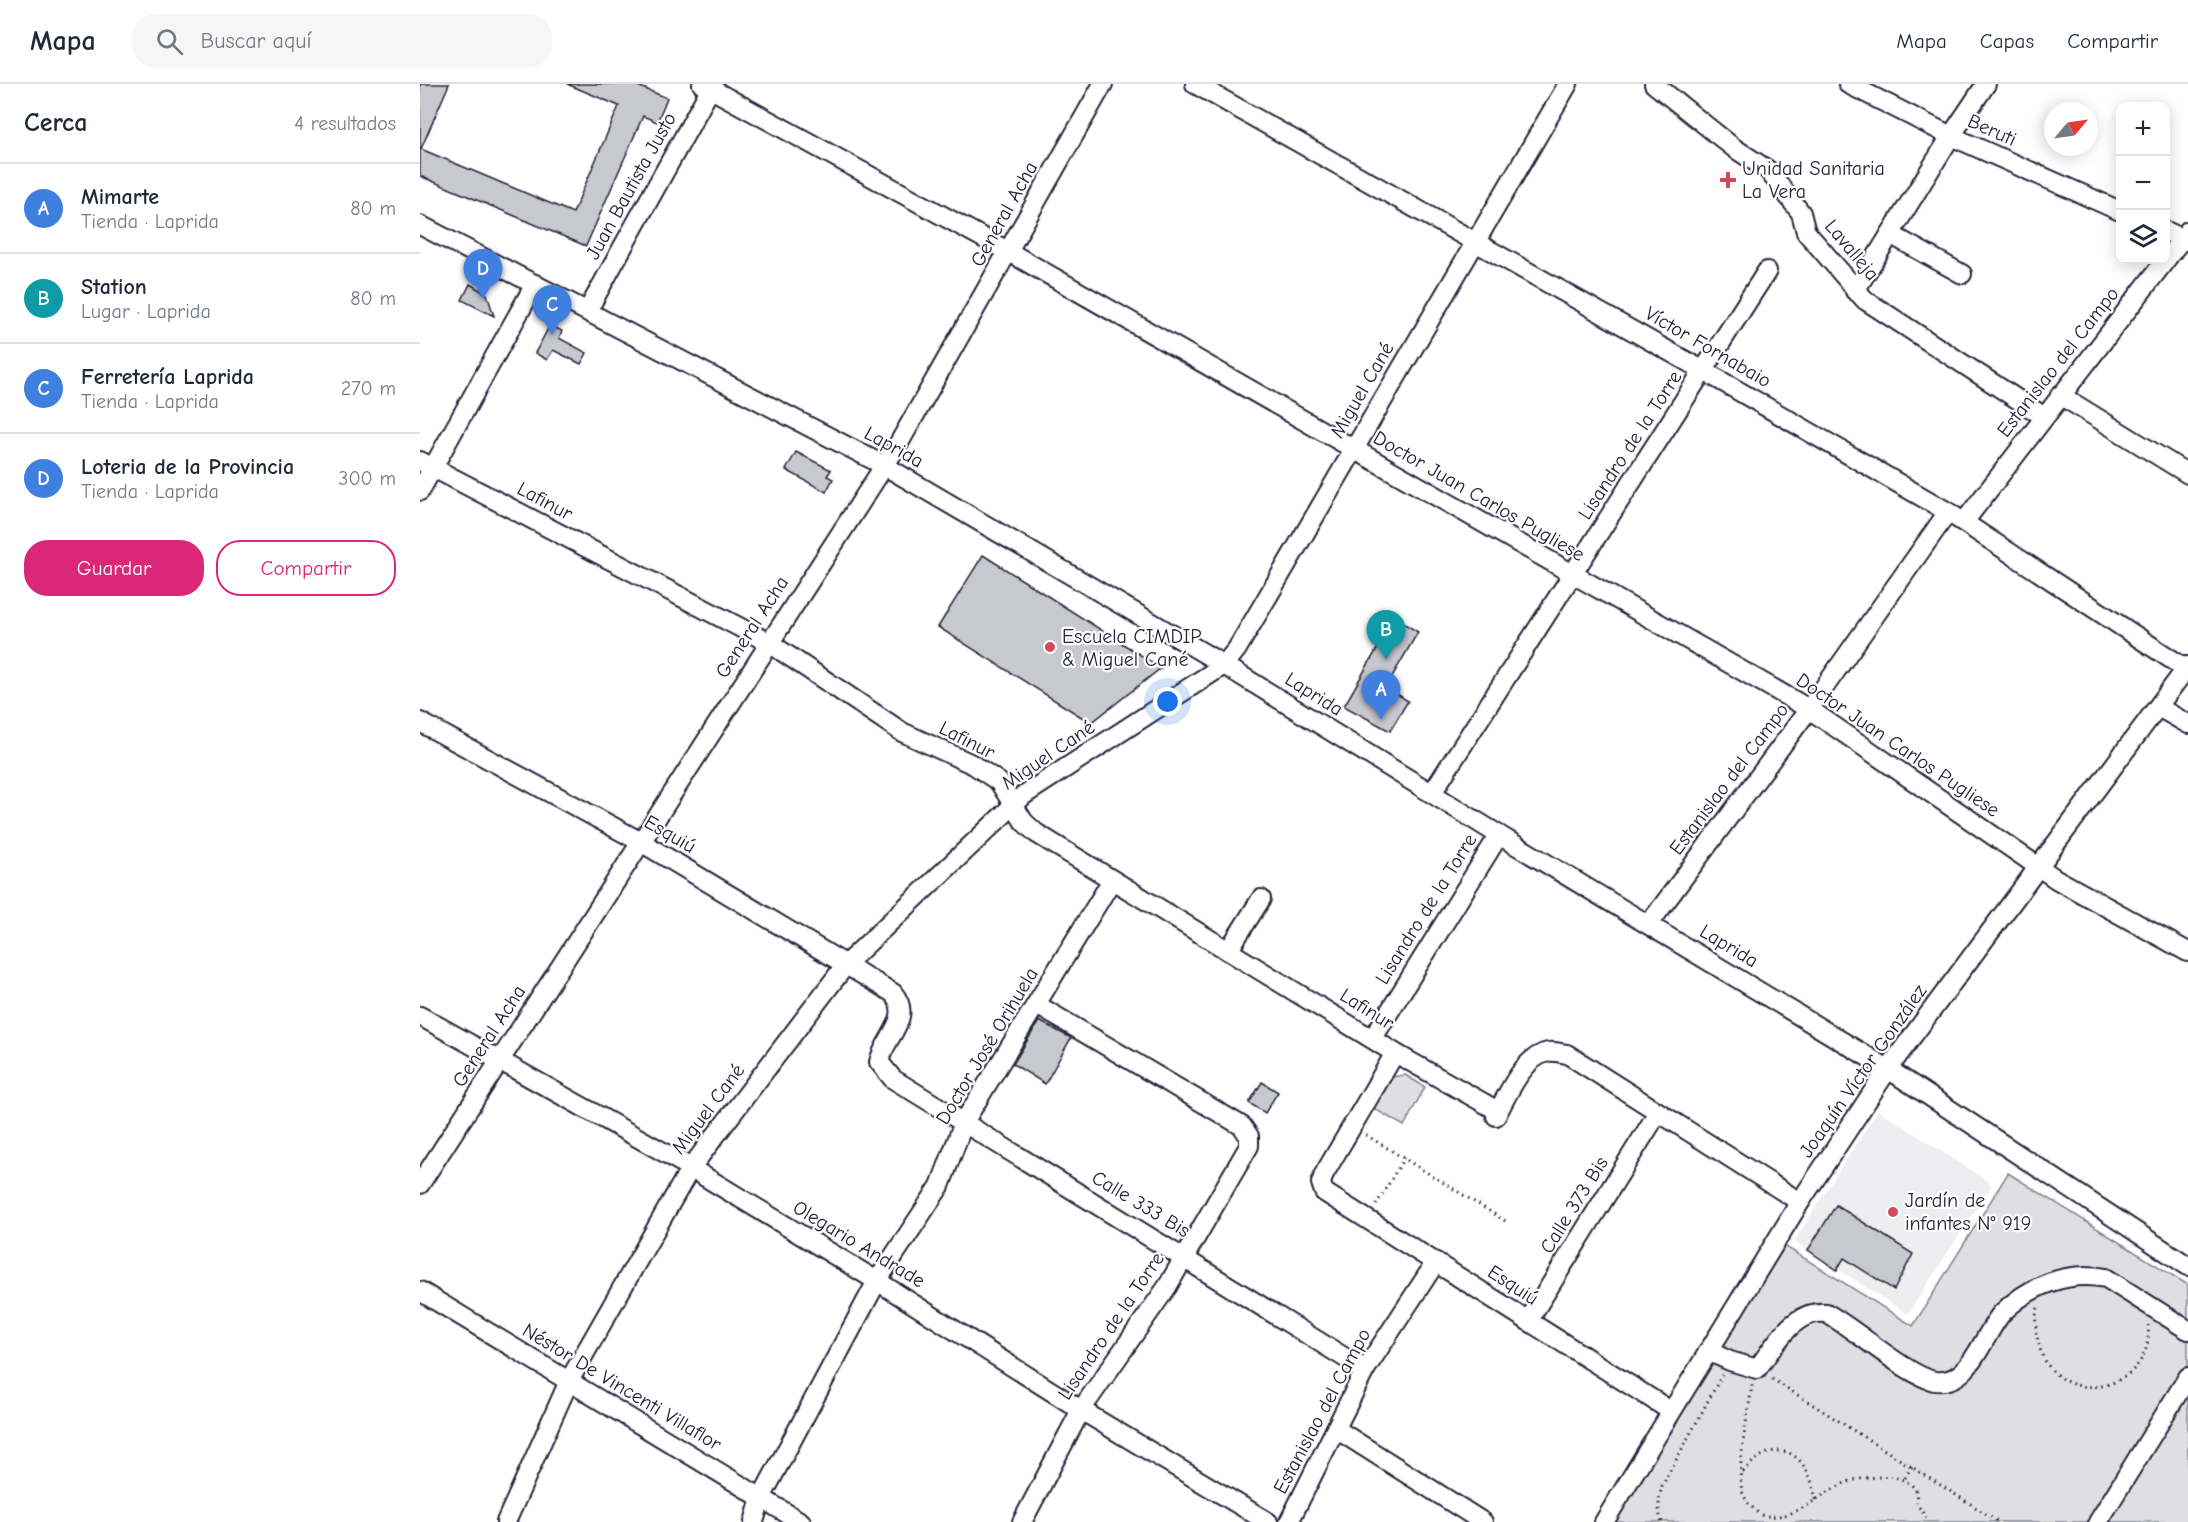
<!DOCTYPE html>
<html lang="es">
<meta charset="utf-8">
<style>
body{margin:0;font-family:"Comic Neue",sans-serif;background:#f6f6f7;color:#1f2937}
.controls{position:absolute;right:18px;top:18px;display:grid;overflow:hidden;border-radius:12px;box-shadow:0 3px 15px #0003}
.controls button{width:54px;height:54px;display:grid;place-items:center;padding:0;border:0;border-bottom:2px solid #e0e1e3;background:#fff;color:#1f2937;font:30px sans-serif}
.compass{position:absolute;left:1624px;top:18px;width:54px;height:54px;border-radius:50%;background:#fff;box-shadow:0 3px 15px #0003;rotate:61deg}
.you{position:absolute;left:748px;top:618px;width:21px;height:21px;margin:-15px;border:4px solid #fff;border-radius:50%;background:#1a73e8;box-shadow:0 0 0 9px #1a73e833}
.badge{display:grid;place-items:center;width:39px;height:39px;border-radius:50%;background:#db2777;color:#fff;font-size:20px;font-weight:700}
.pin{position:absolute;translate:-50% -50px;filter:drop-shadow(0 2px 3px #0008)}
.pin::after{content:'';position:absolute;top:32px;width:21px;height:18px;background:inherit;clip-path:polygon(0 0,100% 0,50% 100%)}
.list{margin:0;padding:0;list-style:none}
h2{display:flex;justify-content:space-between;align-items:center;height:78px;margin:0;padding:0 24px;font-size:26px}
h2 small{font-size:20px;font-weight:400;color:#747a83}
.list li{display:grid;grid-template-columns:39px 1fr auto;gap:18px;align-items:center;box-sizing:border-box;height:90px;padding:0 24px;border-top:2px solid #e0e1e3}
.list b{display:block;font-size:22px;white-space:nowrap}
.list p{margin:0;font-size:20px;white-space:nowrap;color:#747a83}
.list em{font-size:20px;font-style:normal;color:#747a83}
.actions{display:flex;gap:12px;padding:18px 24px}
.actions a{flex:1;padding:14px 0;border:2px solid #db2777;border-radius:24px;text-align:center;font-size:21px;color:#db2777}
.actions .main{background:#db2777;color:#fff}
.icon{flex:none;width:33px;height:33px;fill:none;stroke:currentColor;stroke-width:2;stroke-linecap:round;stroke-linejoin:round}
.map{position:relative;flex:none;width:1768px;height:1438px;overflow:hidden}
header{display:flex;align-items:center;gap:36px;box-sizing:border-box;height:84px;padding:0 30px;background:#fff;border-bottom:2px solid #e0e1e3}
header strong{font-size:28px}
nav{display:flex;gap:33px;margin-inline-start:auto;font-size:21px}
.search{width:420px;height:54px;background:#f6f6f7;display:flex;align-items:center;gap:15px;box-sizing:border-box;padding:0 21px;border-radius:24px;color:#747a83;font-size:22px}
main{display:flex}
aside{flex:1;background:#fff}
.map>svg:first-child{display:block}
.built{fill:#eeeef1}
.green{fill:#dfdfe2;stroke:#80808e;stroke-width:1.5}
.building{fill:#c8c8cf;stroke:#22223b;stroke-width:1.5}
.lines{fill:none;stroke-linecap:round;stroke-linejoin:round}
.minor-casing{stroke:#22223b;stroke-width:22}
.path{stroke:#22223b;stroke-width:3;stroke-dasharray:1.5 4.5;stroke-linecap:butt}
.minor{stroke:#fff;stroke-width:18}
.poi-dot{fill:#d1495b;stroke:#fff;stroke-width:2}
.labels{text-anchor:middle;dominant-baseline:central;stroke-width:4.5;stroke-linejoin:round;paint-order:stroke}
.street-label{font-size:20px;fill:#22223b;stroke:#fff}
.poi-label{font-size:20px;fill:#22223b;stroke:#fff;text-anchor:start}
</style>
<header>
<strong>Mapa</strong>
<div class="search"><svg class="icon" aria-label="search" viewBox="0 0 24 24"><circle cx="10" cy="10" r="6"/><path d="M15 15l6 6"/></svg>Buscar aquí</div>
<nav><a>Mapa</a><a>Capas</a><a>Compartir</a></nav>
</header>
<main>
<aside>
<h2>Cerca<small>4 resultados</small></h2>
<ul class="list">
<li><span class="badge" style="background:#3f7fe0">A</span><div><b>Mimarte</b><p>Tienda · Laprida</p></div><em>80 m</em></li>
<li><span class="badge" style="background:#0f9aa8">B</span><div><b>Station</b><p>Lugar · Laprida</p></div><em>80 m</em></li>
<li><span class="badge" style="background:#3f7fe0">C</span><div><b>Ferretería Laprida</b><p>Tienda · Laprida</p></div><em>270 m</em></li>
<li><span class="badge" style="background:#3f7fe0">D</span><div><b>Loteria de la Provincia</b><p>Tienda · Laprida</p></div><em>300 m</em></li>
</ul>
<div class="actions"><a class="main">Guardar</a><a>Compartir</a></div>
</aside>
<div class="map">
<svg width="1768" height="1438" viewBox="0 0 1768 1438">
<rect width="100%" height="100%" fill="#fff"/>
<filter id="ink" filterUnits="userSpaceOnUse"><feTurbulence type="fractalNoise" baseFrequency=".0167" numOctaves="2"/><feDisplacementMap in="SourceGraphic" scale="12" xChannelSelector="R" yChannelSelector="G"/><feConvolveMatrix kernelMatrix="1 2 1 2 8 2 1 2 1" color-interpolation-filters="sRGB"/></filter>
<g filter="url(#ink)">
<polygon class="built" points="1458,1026 1572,1100 1488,1230 1374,1157"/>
<g class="green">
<polygon points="985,991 1005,1003 984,1042 953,1024 972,993"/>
<polygon points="1588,1089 1768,1201 1768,1438 1191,1438 1363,1161 1493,1242"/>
</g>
<g class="building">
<polygon points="0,0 29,0 1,65 153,129 199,22 147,0 213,0 247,14 237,38 223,32 166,162 0,92"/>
<polygon points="50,200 67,210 74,232 42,216"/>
<polygon points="130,241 142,247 139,254 167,269 161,280 133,266 127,276 115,269"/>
<polygon points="376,368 411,386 407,392 413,395 406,408 366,386"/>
<polygon points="563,471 741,584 671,639 518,543"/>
<polygon points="975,534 998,548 966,603 988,617 970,647 924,622"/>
<polygon points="619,937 651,954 625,1000 593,980"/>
<polygon points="842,998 858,1008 845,1029 829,1019"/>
<polygon points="1416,1121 1493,1170 1474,1206 1424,1174 1417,1186 1388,1166"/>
</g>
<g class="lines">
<defs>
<g id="minor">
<polyline points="282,0 589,168 1389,625 1636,795 1768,868"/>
<polyline points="775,0 1284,287 1528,428 1766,585"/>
<polyline points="1234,0 1314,64 1348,86 1381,129 1386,148 1445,216 1623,332"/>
<polyline points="1428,0 1531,52 1700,127"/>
<polyline points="0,141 465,382 804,581 1079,751 1468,985 1768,1182"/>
<polyline points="1746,147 1768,157"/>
<polyline points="1470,150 1542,190"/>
<polyline points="1435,207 1531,52 1566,0"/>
<polyline points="168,226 293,0"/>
<polyline points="1640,311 1768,390"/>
<polyline points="0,377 348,558 482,648 554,681 579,698 604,738 616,749 975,969 1078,1027"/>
<polyline points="0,407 115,200"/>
<polyline points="1544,438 1768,147"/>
<polyline points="1738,623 1768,640"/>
<path d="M0,638L221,758L473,909C494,934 465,952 459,978L473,995L945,1286"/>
<polyline points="1012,709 1347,187"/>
<polyline points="1229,840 1389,625 1528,428"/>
<polyline points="808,867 841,815"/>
<polyline points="0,932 254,1074 457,1197 661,1326 848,1438"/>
<polyline points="953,954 1079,751"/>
<polyline points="975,969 904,1090 901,1099 904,1108 1251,1327"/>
<path d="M1076,1032C1087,1011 1104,972 1128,968C1134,967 1141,969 1147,970L1380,1118"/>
<polyline points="0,1100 479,359 683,0"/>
<polyline points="0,1207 381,1438"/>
<polyline points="1108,1237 1237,1030"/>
<path d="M1288,1267L1310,1277L1337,1285C1355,1262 1373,1225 1406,1229C1434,1244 1489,1293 1515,1297C1551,1302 1563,1250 1582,1229C1609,1202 1648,1186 1686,1194L1768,1246"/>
<polyline points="916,1345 1063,1438"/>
<polyline points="86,1438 149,1297 270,1085 427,879 604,711 804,581 817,565 1148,0"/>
<polyline points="334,1438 341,1414 457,1197 520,1102 544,1038 692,796"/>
<polyline points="602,1438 661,1326 747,1203 829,1062 829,1052 822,1042 617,921"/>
<polyline points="869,1438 945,1286 1016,1178"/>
<polyline points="1184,1438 1380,1118 1468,985 1768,582"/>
<polyline points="1678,1438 1768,1293"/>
</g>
</defs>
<use href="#minor" class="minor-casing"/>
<g class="path">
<polyline points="946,1051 1087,1138"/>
<polyline points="956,1121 984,1074"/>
<path d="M1618,1224C1614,1234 1616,1247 1618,1257C1633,1331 1736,1308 1728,1241"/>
<polyline points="1352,1295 1579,1438"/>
<path d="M1332,1301C1329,1326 1316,1384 1322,1406C1324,1416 1333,1425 1341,1431C1375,1438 1393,1414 1419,1402C1431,1395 1445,1394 1459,1393C1474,1391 1484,1394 1496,1405L1497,1420L1509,1438"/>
<path d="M1323,1388C1359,1346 1391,1372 1396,1419"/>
<polyline points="1485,1394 1492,1382"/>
<path d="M1242,1438C1237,1426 1239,1414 1242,1402L1302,1291"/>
</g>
<use href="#minor" class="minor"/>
</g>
</g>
<g class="poi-dot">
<path d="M1305 87h6v6h6v6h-6v6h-6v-6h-6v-6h6z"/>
<circle cx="630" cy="563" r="6"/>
<circle cx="1473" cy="1128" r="6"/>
</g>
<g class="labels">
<g class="street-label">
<text transform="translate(1572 46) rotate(24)">Beruti</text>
<text transform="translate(211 102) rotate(-61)">Juan Bautista Justo</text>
<text transform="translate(584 130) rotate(-61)">General Acha</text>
<text transform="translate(1432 166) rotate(50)">Lavalleja</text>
<text transform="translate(1288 263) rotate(30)">Víctor Fornabaio</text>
<text transform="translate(1638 278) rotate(-52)">Estanislao del Campo</text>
<text transform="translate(942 306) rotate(-60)">Miguel Cané</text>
<text transform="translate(1210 361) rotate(-57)">Lisandro de la Torre</text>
<text transform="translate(474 363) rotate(29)">Laprida</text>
<text transform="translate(1059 412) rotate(30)">Doctor Juan Carlos Pugliese</text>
<text transform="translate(125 417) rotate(28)">Lafinur</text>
<text transform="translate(332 543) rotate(-57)">General Acha</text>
<text transform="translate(894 610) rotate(32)">Laprida</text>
<text transform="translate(547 656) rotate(27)">Lafinur</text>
<text transform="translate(1478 661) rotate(34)">Doctor Juan Carlos Pugliese</text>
<text transform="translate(628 671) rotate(-34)">Miguel Cané</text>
<text transform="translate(1309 695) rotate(-53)">Estanislao del Campo</text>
<text transform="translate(250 750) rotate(30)">Esquiú</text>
<text transform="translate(1006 825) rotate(-58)">Lisandro de la Torre</text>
<text transform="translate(1309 862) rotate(31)">Laprida</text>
<text transform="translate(947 925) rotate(32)">Lafinur</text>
<text transform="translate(69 952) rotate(-57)">General Acha</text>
<text transform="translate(567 962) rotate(-59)">Doctor José Orihuela</text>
<text transform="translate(1443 987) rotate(-55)">Joaquín Víctor González</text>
<text transform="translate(288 1025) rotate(-53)">Miguel Cané</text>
<text transform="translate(721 1120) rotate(31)">Calle 333 Bis</text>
<text transform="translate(1154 1121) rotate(-58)">Calle 373 Bis</text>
<text transform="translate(439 1160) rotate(31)">Olegario Andrade</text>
<text transform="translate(1093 1201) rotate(33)">Esquiú</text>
<text transform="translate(691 1242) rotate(-56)">Lisandro de la Torre</text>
<text transform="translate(202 1303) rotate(31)">Néstor De Vincenti Villaflor</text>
<text transform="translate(902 1327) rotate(-62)">Estanislao del Campo</text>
</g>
<g class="poi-label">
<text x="1322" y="84">Unidad Sanitaria<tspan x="1322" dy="23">La Vera</tspan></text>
<text x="642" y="552">Escuela CIMDIP<tspan x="642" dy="23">&amp; Miguel Cané</tspan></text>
<text x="1485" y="1116">Jardín de<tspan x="1485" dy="23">infantes N° 919</tspan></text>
</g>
</g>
</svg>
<div class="controls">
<button>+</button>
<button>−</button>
<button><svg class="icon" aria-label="layers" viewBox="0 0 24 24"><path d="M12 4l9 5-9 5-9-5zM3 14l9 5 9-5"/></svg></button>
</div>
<svg class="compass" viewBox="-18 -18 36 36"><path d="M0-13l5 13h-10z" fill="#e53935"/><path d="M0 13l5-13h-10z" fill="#747a83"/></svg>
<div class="you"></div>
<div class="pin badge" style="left:961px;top:636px;background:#3f7fe0">A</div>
<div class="pin badge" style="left:966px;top:576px;background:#0f9aa8">B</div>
<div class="pin badge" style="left:132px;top:251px;background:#3f7fe0">C</div>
<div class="pin badge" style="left:63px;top:215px;background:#3f7fe0">D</div>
</div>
</main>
